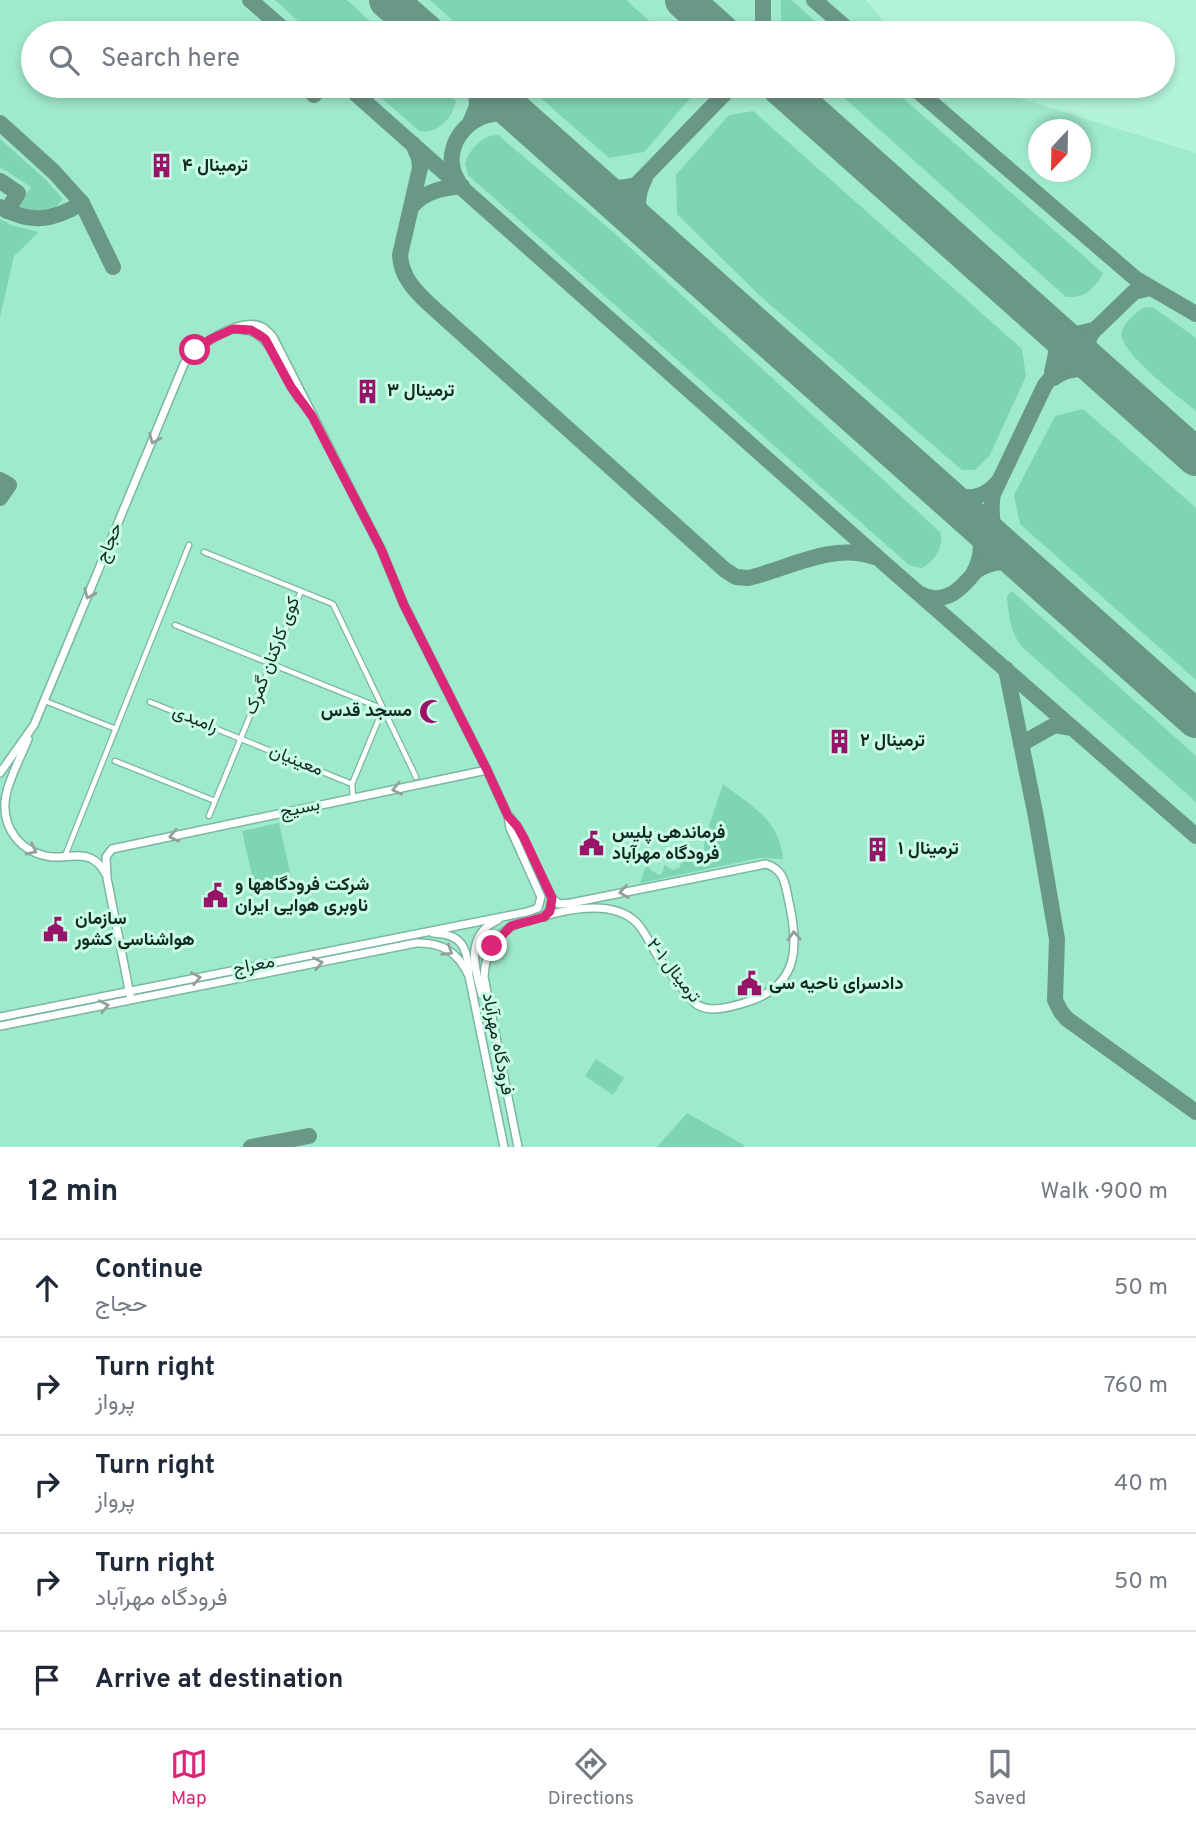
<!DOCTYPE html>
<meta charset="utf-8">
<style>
body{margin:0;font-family:Overpass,Vazirmatn,sans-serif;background:#f6f6f7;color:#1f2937}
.compass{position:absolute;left:1028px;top:119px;width:63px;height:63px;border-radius:50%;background:#fff;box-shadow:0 4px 10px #0003;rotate:202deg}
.stop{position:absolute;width:21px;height:21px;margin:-16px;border:5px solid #db2777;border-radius:50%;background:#fff}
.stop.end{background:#db2777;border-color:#fff;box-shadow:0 2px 7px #0008}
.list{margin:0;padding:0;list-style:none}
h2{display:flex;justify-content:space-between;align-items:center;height:91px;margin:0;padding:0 28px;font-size:30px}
h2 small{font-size:23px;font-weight:400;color:#747a83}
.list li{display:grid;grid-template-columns:46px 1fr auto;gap:21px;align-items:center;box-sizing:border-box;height:98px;padding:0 28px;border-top:2px solid #e0e1e3}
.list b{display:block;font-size:26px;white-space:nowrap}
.list p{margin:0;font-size:23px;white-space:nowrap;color:#747a83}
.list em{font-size:23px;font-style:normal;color:#747a83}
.icon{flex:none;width:38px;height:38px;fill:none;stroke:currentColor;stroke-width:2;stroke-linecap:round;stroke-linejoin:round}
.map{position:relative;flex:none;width:1196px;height:1147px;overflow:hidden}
.search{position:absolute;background:#fff;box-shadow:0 4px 10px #0003;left:21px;right:21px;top:21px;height:77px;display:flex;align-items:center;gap:18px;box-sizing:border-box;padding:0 24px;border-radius:38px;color:#747a83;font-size:26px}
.sheet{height:581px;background:#fff}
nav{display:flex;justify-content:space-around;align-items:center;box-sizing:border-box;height:98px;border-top:2px solid #e0e1e3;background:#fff;font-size:19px;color:#747a83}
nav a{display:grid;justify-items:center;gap:4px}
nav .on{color:#db2777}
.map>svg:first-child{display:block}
.built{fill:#9fe9cc;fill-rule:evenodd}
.green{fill:#7ed5b4}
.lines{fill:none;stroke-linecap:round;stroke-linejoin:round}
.taxiway{stroke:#699886;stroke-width:16}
.runway{stroke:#699886;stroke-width:38}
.street-casing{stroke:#79b89f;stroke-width:7}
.secondary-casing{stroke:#79b89f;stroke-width:10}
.street{stroke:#fff;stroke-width:4.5}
.secondary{stroke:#fff;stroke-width:7}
.oneway{stroke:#939f9b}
.route{stroke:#db2777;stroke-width:9}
.labels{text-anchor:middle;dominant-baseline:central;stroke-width:6;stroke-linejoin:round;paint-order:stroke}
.poi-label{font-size:18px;font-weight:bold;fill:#102a21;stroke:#cafde8;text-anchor:start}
.street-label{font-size:18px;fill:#102a21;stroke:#cafde8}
</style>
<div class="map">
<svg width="1196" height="1147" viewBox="0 0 1196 1147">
<rect width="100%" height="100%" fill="#b2f3d9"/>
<path class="built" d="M0,0H866L894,33H33V86H980L1196,153V1147H0ZM1038,130H1080V172H1038Z"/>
<g class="green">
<polygon points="275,0 347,0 383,33 311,33"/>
<polygon points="430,0 626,0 663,33 467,33"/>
<polygon points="781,0 791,0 829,33 781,33"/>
<path d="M368,86H442L456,101C452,119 438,134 419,131Z"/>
<polygon points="527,86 698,86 698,89 644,152 609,158"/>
<path d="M831,86H889L1103,273C1094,290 1085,298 1066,297Z"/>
<polygon points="753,111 1022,349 1026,376 990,455 975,470 962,470 758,294 677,214 676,175 729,115"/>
<path d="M498,135L612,231L940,532C945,546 935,561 922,568L909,565L468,175L465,163C471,148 482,135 498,135Z"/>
<polygon points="0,139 45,179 63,199 53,210 36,211 18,207 31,187 0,167"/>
<polygon points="0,219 11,225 39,232 14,256 0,317"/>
<path d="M1144,307L1154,308L1196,338V411C1182,399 1116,350 1122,332C1124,322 1136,313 1144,307Z"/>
<polygon points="1083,409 1196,508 1196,680 1020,524 1014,495 1055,416"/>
<path d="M1012,591L1196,756V802L1022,647C1011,634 1008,613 1007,596Z"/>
<path d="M723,784C752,807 779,818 783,859L760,858L640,883L648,860L651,859L649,869L659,875L663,872L664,865L673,870L679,868L685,857L703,863L705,838Z"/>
<polygon points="279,823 293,885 256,893 242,831"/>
<polygon points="596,1059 624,1078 613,1095 585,1076"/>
<polygon points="687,1113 744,1145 743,1147 657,1147"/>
</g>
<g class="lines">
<g class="taxiway">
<polyline points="250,0 288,33"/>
<polyline points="763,0 763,33"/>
<polyline points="814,0 852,33"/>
<polyline points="686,2 686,0"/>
<polyline points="347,86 885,564 1196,836"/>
<polyline points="912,86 1136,279 1196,314"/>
<polyline points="314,95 322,86"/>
<polyline points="0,123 54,172 82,203 113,267"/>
<polyline points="470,123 477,106 476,86"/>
<path d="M413,144L419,158L420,168L400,255C401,276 414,290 429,304L725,570L736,577L748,578C788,569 832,542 874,557"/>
<polyline points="0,181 18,193 7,211"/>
<path d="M458,181C440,153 463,117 494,114C504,112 513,115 522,118"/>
<path d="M598,185C612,189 622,189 636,185L732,86"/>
<path d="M412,206C425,191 443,188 462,186"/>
<path d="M0,207C30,224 53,221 82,203"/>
<path d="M645,227C636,210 636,195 645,178"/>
<polyline points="1051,327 1057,349 1052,372"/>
<path d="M1051,327L1073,335L1093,330C1087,341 1085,352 1091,363"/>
<path d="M1054,378C1069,366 1083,369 1101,372"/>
<polyline points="0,480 9,485 0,498"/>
<path d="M941,491C961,500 982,501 997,483"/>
<path d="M969,517C982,535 985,552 974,572C992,560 1008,559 1028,569"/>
<path d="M920,594C929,598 937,600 947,596C961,592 989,558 992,543C995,526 989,511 993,494L1045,385L1075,349L1134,292L1150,288"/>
<polyline points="1006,669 1036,817 1057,939 1055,1000 1061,1012 1067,1019 1196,1112"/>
<polyline points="1021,744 1055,725 1072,728"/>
<polyline points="251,1147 309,1136"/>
</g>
<g class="runway">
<polyline points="388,0 426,33"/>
<polyline points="684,0 721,33"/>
<polyline points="485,86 1196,719"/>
<polyline points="780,86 1196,457"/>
</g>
<defs>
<g id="street">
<polyline points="204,552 333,604 416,777"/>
<polyline points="175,625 383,709 352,784 353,798"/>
<polyline points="45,701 116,729"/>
<polyline points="150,702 352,784"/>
<polyline points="115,761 215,801"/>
<polyline points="209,816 301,591"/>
<polyline points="65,856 189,545"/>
</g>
<g id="secondary">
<path d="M244,330C272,331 284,378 299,399"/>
<path d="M28,739C21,757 10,776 6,795C0,827 20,853 52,857C64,858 79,853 90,858C97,861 102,867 105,873"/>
<path d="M0,773L34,725L184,364C195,346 238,318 260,326C266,328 269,333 273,337L381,549L404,605L487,770L508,816L510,828L541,897L538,908L527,912L0,1017"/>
<polyline points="509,816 517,826 552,898 549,911 544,917"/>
<path d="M433,933C461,934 467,946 469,972"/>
<polyline points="130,995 107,878 106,857 112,849 487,770"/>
<path d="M482,995C474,967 465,935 498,920"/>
<path d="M0,1026L416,943C442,942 458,952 469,976L504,1147"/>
<path d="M518,1147L484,977C485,953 496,931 520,923C553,913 609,895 637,923C645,932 651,945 657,955C665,967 674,978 683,989C692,1001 696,1008 712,1009C726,1009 739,1005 753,1000C800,982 798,944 789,902C785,884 785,870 766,864L571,903L559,904L552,898"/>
</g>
</defs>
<use href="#street" class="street-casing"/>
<use href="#secondary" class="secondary-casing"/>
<use href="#street" class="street"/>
<use href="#secondary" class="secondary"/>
</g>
<defs><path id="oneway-chevron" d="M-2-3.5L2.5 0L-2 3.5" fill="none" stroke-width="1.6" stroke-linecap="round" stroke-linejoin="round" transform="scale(1.75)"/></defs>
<g class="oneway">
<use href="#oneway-chevron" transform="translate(154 439) rotate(113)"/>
<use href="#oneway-chevron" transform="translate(89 594) rotate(113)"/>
<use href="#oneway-chevron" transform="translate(397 789) rotate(168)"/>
<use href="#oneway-chevron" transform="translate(174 836) rotate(168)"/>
<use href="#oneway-chevron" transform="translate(32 850) rotate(26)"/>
<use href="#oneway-chevron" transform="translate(624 892) rotate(170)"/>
<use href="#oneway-chevron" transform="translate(794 936) rotate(-93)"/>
<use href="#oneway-chevron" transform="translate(448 951) rotate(33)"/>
<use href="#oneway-chevron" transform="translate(318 963) rotate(-11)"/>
<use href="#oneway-chevron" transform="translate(196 978) rotate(-11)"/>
<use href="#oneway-chevron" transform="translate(104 1006) rotate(-11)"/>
</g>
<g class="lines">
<polyline class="route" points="195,350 211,339 233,329 251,330 265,339 291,387 312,416 381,549 404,605 487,770 508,816 517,826 524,838 552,898 550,911 544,917 511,926 492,946"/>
</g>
<defs>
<symbol id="building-bare" viewBox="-9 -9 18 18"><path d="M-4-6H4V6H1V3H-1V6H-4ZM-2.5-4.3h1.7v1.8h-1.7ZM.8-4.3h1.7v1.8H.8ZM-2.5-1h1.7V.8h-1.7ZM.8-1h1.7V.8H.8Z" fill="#981469" stroke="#cafde8" stroke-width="2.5" paint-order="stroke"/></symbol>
<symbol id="mosque-bare" viewBox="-9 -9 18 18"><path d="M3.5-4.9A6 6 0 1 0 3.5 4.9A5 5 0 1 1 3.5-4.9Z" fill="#981469" stroke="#cafde8" stroke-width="2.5" paint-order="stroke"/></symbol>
<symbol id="civic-bare" viewBox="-9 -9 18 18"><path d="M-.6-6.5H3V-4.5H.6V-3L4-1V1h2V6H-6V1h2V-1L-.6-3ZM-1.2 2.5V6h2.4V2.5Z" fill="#981469" stroke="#cafde8" stroke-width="2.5" paint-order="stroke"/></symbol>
</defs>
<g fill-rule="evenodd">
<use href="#building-bare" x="144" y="148" width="35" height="35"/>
<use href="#building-bare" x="350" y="374" width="35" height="35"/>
<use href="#mosque-bare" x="414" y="694" width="35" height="35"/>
<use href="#building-bare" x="822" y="724" width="35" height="35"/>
<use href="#civic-bare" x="574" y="826" width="35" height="35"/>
<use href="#building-bare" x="860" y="832" width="35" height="35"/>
<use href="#civic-bare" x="198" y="878" width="35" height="35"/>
<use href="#civic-bare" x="38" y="912" width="35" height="35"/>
<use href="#civic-bare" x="732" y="966" width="35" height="35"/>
</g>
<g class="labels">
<g class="poi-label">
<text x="182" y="166">ترمینال ۴</text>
<text x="387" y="391">ترمینال ۳</text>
<text x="412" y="711" text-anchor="end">مسجد قدس</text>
<text x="860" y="741">ترمینال ۲</text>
<text x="612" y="833">فرماندهی پلیس<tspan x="612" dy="21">فرودگاه مهرآباد</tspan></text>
<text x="898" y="849">ترمینال ۱</text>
<text x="235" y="885">شرکت فرودگاهها و<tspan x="235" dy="21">ناوبری هوایی ایران</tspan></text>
<text x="75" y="919">سازمان<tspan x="75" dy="21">هواشناسی کشور</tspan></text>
<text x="769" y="984">دادسرای ناحیه سی</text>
</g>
<g class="street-label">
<text transform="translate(110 543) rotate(-67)">حجاج</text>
<text transform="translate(273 656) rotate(-69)">کوی کارکنان گمرک</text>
<text transform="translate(195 720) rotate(22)">رامبدی</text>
<text transform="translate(296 761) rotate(22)">معینیان</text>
<text transform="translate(300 809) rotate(-12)">بسیج</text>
<text transform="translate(254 966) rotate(-11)">معراج</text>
<text transform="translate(673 971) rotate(52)">ترمینال ۱-۲</text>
<text transform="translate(497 1044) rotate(79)">فرودگاه مهرآباد</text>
</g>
</g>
</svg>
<svg class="compass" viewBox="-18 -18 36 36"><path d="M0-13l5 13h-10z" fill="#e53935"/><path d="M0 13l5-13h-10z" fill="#747a83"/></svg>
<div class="stop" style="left:195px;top:350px"></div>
<div class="stop end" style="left:492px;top:946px"></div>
<div class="search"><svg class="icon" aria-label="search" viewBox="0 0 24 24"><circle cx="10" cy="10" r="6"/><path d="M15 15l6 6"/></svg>Search here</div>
</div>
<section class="sheet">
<h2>12 min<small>Walk · 900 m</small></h2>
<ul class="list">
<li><svg class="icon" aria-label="ahead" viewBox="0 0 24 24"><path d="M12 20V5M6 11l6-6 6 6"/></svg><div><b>Continue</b><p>حجاج</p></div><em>50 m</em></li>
<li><svg class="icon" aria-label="right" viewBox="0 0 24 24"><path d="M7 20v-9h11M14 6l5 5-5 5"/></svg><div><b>Turn right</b><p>پرواز</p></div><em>760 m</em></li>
<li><svg class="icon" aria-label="right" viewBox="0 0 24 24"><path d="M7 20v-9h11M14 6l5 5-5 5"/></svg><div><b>Turn right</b><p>پرواز</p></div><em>40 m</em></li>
<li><svg class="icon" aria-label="right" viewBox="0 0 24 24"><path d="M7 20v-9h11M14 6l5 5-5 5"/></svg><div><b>Turn right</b><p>فرودگاه مهرآباد</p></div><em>50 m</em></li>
<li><svg class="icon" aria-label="arrive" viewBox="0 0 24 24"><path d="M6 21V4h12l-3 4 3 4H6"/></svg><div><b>Arrive at destination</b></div></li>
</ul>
</section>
<nav>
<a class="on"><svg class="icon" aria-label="map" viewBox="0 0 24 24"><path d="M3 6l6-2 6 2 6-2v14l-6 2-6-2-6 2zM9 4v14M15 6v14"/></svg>Map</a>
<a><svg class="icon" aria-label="directions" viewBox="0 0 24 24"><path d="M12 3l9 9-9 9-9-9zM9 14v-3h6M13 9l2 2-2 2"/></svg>Directions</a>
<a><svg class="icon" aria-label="saved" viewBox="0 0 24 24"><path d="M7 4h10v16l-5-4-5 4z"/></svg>Saved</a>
</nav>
